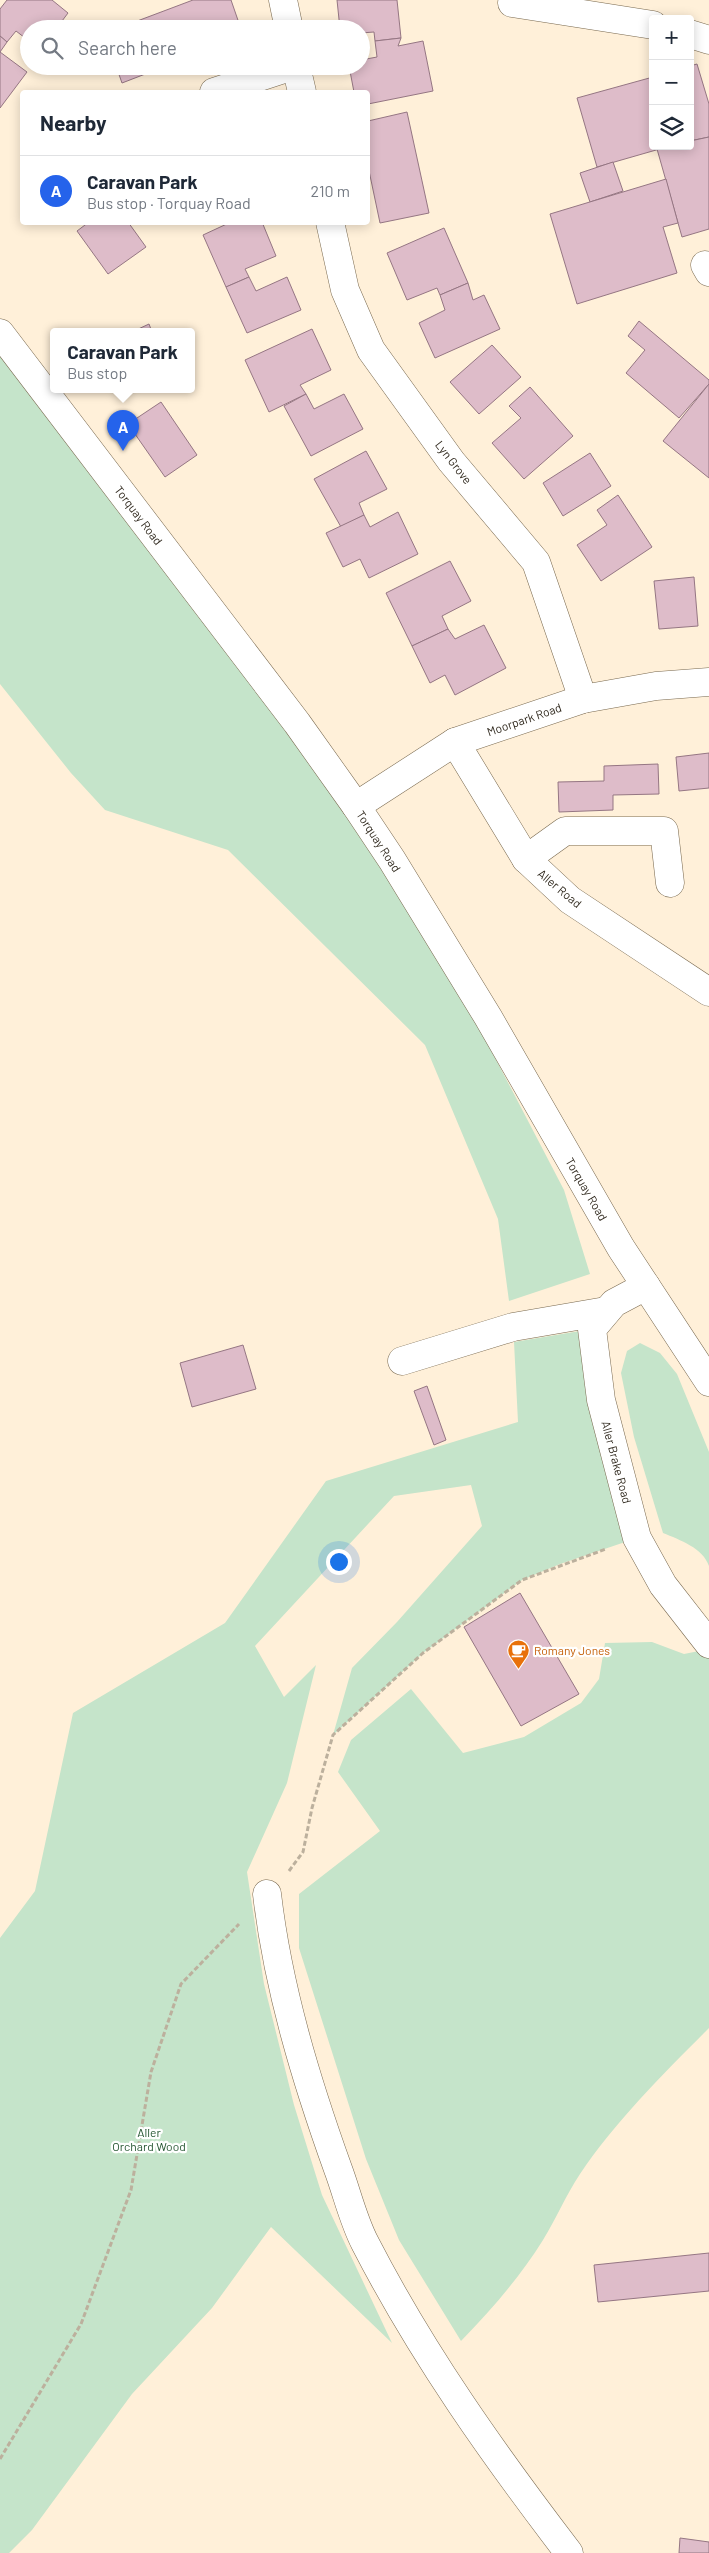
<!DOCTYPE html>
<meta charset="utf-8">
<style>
body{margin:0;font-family:Barlow,sans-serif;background:#f2f2f3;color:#1f2937}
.controls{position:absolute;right:15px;top:15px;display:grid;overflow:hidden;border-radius:5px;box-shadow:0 2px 12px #0003}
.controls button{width:45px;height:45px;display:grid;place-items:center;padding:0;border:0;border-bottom:1px solid #e0e1e3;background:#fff;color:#1f2937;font:25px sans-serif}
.you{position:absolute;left:338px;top:1561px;width:18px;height:18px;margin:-12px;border:4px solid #fff;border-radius:50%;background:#1a73e8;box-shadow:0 0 0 8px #1a73e833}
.badge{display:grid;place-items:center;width:32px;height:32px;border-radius:50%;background:#2563eb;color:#fff;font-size:16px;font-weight:700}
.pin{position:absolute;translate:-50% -41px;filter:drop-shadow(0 1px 2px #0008)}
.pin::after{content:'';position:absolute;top:26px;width:18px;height:15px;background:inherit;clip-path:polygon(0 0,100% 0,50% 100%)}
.popup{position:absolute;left:50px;top:328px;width:145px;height:65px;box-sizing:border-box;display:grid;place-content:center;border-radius:5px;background:#fff;filter:drop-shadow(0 1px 4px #0005);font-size:16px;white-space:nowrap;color:#747a83}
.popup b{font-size:19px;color:#1f2937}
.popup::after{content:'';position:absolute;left:50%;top:100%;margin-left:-10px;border:10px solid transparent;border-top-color:#fff}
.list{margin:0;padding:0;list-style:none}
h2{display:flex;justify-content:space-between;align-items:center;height:65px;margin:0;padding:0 20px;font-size:21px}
h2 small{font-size:16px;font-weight:400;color:#747a83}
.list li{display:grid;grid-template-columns:32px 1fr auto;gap:15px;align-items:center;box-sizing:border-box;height:70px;padding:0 20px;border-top:1px solid #e0e1e3}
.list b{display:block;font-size:19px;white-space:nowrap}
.list p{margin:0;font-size:16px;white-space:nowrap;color:#747a83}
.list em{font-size:16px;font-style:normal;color:#747a83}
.icon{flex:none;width:28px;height:28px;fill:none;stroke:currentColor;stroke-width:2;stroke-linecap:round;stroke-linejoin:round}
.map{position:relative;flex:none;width:709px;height:2553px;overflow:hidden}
.search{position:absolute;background:#fff;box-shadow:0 2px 12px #0003;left:20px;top:20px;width:350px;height:55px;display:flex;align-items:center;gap:12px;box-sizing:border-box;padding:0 18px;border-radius:28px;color:#747a83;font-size:19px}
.panel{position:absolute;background:#fff;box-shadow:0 2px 12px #0003;left:20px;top:90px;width:350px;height:135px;border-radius:5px}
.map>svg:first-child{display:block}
.green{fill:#c5e4ca}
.building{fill:#debcc9;stroke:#957683}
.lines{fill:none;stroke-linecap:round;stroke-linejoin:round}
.minor-casing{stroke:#79694f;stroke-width:29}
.path{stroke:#bcb09d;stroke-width:3;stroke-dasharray:5 2.5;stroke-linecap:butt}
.minor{stroke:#fff;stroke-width:28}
.labels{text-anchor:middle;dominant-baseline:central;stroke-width:4.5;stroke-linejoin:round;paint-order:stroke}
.street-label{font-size:12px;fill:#312a1f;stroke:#fff}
.food-label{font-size:12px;fill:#c56008;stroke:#fff;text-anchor:start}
.park-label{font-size:12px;fill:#275733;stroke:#fff}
</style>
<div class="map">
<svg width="709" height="2553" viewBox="0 0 709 2553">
<rect width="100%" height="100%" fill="#fff0d9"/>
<g class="green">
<polygon points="0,333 392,860 564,1190 590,1274 509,1301 498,1219 425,1045 228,850 105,810 71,773 0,684"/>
<polygon points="592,1329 637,1538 560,1564 522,1580 423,1653 333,1735 352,1668 397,1622 482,1526 471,1485 394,1496 255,1646 284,1697 316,1665 287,1783 247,1872 264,1984 294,2105 322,2195 392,2343 271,2227 212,2308 132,2394 32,2530 9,2553 0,2553 0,1938 35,1891 73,1713 225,1623 326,1481 518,1422 514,1342"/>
<path d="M640,1343L660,1353L677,1374L709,1452V1566C703,1548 680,1540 663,1533L634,1437L621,1373L627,1351Z"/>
<path d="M652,1642L684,1654L709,1649V2028C667,2070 613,2124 580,2174C566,2195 556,2219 543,2240C520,2277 491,2310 461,2341L399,2240L366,2159L299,1948V1894L380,1831L338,1772L351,1740L411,1689L463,1753L524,1737L581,1703L599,1679L605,1643Z"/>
</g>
<g class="building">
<polygon points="7,0 52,0 68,13 56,29 29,29 29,41 16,31 7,42 0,36 0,9"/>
<polygon points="193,0 231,0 241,29 116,29"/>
<polygon points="337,0 397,0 401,38 375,41 374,32 361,33 361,29 340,29"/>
<polygon points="0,36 7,42 0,52 27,72 0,108"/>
<polygon points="401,38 398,46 423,41 433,91 368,104 368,92 354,92 349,66 361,66 361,60 377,57 375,41"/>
<polygon points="697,64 709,104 709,137 690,141 690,66"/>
<polygon points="116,66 166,66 122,83"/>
<polygon points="653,77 653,146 670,146 597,167 577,98"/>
<polygon points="407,112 429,213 380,223 368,166 368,121"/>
<polygon points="709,137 709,229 682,237 657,149 670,146 690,146 690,141"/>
<polygon points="613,162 623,191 590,202 580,173"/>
<polygon points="666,179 678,223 663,227 677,273 577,304 550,214"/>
<polygon points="89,222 128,222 146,247 108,274 77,231"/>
<polygon points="231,222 262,222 276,256 245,269 249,277 226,287 203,235"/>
<polygon points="444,228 468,283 440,295 437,288 407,300 387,253"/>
<polygon points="249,277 256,291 287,277 301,310 247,333 226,287"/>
<polygon points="468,283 473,300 484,295 500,329 435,358 419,323 445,310 440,295"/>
<polygon points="639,321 709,380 709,384 679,418 626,373 645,350 628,336"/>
<polygon points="149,324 152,332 135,332 134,331"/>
<polygon points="312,329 331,370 300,385 306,394 269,412 245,360"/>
<polygon points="492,345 521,377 479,414 450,382"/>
<polygon points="709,384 709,478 663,441"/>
<polygon points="530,387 573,436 524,479 492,443 521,418 509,406"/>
<polygon points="306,394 314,409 344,394 363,429 311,456 284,406"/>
<polygon points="161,402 197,455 165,477 128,424"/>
<polygon points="366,451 387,489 359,503 364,515 341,527 314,479"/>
<polygon points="590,453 611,486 563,516 543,483"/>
<polygon points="618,495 652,547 601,581 577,545 607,525 597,510"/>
<polygon points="398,512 418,554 369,578 360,559 343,567 326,533 364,515 370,527"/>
<polygon points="450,561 471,601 442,616 448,629 412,646 386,593"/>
<polygon points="694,577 698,626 659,629 654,581"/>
<polygon points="484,625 506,668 455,695 445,675 430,683 412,646 448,629 455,639"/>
<polygon points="709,753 709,788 679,791 676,757"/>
<polygon points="658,764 659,794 613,795 613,810 559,812 558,782 604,781 604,766"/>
<polygon points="243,1345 256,1389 192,1407 180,1363"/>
<polygon points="427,1386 446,1440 434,1445 414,1391"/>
<polygon points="520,1593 579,1694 521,1726 464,1627"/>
<polygon points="709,2253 709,2291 598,2302 594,2265"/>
<polygon points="680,2538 709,2542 709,2553 679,2553"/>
</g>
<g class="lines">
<defs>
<g id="minor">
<polyline points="283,0 289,29"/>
<polyline points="512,3 653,25"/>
<polyline points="690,34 709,40"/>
<polyline points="296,66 302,92"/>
<polyline points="214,92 293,66"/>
<polyline points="330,222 345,290 371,350 451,461 536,562 583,699"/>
<polyline points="705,265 709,272"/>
<polyline points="0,333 297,723 356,806 392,860 488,1017 621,1248 709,1382"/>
<polyline points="455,742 526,859 570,900 709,992"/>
<polyline points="356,806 455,742 583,699 656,686 709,682"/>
<polyline points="526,859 565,831 664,831 670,883"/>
<polyline points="646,1286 614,1303 592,1329 601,1400 637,1538 663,1585 709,1644"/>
<polyline points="402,1361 513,1327 606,1311"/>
<path d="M267,1894C278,1988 306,2080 338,2169C347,2193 353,2220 365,2243C422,2354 494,2455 569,2553"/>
</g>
</defs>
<use href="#minor" class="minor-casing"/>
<g class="path">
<polyline points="289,1871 303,1852 312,1808 333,1735 423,1653 522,1580 606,1549"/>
<polyline points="0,2459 81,2324 131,2190 151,2072 181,1984 239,1924"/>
</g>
<use href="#minor" class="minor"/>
</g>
<defs>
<symbol id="cafe-pin" viewBox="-11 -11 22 30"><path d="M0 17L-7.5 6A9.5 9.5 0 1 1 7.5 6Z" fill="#e8710a" stroke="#fff"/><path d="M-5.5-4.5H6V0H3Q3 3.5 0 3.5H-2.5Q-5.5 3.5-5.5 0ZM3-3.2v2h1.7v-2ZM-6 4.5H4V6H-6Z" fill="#fff"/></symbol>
</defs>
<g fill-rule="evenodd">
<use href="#cafe-pin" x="506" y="1638" width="25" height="34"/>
</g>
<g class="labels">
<g class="street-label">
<text transform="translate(454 462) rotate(52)">Lyn Grove</text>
<text transform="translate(139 515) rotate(53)">Torquay Road</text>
<text transform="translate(524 719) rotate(-19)">Moorpark Road</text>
<text transform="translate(379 841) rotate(57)">Torquay Road</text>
<text transform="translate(560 888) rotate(40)">Aller Road</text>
<text transform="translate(587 1189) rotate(60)">Torquay Road</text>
<text transform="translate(617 1462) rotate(75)">Aller Brake Road</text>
</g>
<g class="food-label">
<text x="534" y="1650">Romany Jones</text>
</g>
<g class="park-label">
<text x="149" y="2132">Aller<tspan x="149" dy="14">Orchard Wood</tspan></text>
</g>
</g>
</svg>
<div class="controls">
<button>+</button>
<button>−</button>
<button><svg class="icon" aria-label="layers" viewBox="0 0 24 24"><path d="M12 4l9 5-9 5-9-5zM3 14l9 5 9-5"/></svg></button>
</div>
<div class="you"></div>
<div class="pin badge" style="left:123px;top:451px">A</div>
<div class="popup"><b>Caravan Park</b>Bus stop</div>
<div class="search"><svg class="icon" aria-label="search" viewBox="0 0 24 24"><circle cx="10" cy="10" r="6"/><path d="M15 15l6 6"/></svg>Search here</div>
<section class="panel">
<h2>Nearby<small></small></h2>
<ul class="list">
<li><span class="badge">A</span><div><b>Caravan Park</b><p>Bus stop · Torquay Road</p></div><em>210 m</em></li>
</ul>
</section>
</div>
